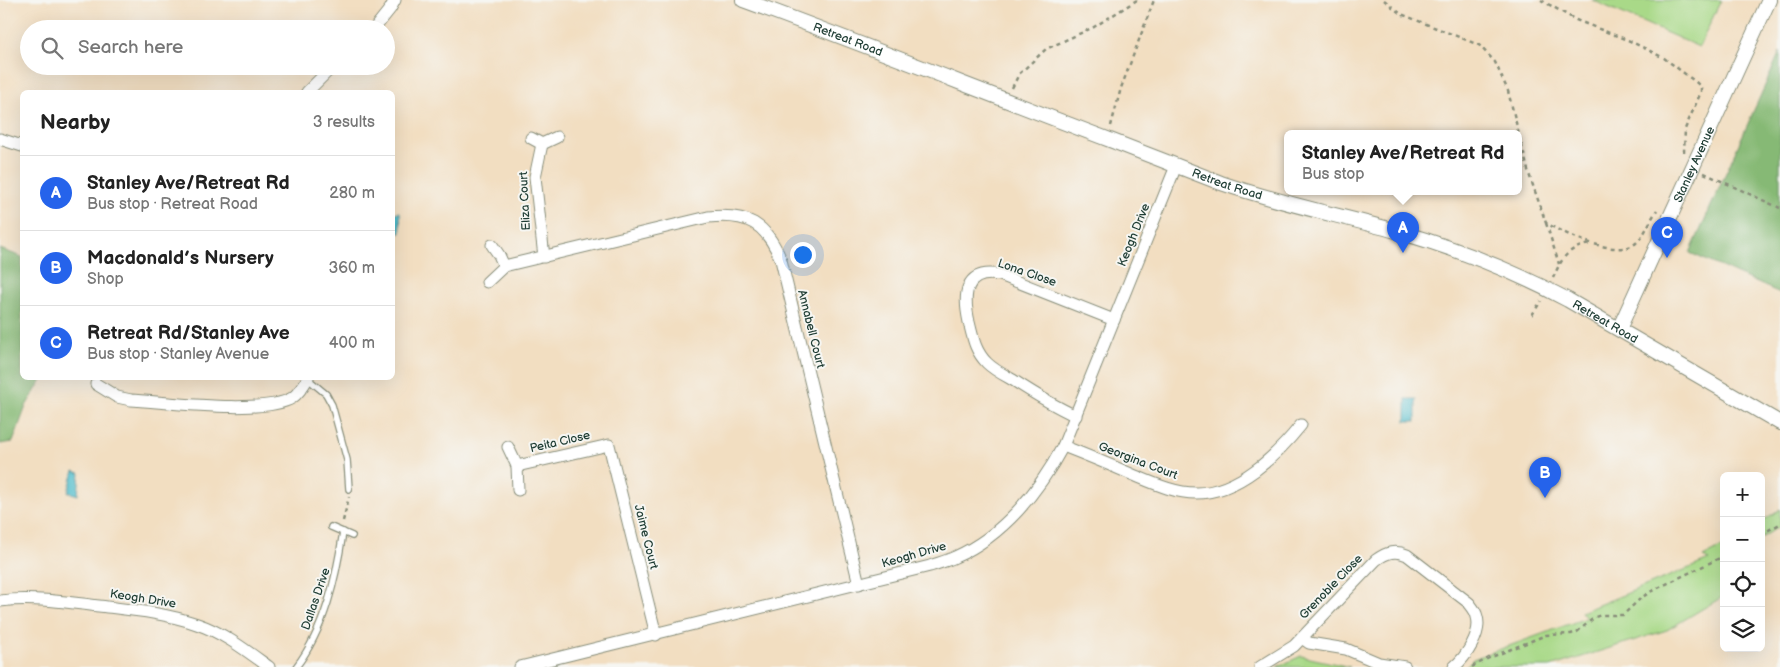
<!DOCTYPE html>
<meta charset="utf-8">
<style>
body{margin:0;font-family:"Balsamiq Sans",sans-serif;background:#f6f6f6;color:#222}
.controls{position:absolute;right:15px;bottom:15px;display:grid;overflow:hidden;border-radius:8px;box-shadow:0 5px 20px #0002}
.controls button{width:45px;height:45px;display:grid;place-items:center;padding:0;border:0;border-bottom:1px solid #e0e0e0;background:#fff;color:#222;font:25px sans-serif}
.you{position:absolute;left:802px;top:254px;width:18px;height:18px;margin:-12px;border:4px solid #fff;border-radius:50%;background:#1a73e8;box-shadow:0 0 0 8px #1a73e833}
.badge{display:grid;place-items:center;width:32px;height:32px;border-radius:50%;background:#2563eb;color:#fff;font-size:16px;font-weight:700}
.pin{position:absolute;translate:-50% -41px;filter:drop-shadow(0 1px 2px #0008)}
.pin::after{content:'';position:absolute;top:26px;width:18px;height:15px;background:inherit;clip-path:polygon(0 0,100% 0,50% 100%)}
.popup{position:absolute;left:1284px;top:130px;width:238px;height:65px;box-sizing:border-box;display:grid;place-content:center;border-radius:8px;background:#fff;filter:drop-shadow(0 1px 4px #0005);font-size:16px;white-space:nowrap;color:#767676}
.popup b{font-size:19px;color:#222}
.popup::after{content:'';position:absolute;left:50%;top:100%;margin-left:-10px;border:10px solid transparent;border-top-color:#fff}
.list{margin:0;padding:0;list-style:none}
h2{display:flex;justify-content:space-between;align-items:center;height:65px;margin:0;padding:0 20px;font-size:21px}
h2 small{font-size:16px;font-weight:400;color:#767676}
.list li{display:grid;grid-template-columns:32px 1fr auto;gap:15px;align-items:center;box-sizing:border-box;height:75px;padding:0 20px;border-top:1px solid #e0e0e0}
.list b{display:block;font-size:19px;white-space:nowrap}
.list p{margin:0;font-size:16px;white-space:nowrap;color:#767676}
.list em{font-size:16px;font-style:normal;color:#767676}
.icon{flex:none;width:28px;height:28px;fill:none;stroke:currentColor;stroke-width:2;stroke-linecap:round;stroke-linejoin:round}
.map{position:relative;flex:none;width:1780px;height:667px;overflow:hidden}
.search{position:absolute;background:#fff;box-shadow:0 5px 20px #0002;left:20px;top:20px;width:375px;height:55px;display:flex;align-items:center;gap:12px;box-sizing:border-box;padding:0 18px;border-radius:28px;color:#767676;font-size:19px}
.panel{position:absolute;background:#fff;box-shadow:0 5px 20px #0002;left:20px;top:90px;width:375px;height:290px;border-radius:8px}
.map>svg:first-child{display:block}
.green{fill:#a9d988;stroke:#648b5e}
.forest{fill:#86b974;stroke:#527b54}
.water{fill:#51bdcc;stroke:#387d80}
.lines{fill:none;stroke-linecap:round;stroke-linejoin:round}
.service-casing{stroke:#888e7a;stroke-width:8}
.minor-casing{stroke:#888e7a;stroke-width:13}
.tertiary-casing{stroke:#888e7a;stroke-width:16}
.path{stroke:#888e7a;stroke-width:2.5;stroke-dasharray:4 4;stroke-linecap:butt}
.service{stroke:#fff;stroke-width:5.5}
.minor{stroke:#fff;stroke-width:11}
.tertiary{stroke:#fff;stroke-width:14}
.labels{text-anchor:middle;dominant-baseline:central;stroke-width:4;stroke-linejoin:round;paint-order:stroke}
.street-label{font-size:12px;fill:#1f3d34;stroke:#f6f6f2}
</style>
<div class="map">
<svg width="1780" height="667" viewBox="0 0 1780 667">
<rect width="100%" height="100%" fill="#f6f6f2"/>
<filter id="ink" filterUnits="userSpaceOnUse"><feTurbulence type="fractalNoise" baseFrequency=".02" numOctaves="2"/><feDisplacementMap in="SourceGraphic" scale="10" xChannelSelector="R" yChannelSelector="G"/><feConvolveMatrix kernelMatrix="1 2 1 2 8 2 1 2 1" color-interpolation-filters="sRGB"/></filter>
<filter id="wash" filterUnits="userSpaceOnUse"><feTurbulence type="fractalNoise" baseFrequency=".0096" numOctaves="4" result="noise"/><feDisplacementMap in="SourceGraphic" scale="20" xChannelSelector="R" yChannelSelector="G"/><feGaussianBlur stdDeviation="1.12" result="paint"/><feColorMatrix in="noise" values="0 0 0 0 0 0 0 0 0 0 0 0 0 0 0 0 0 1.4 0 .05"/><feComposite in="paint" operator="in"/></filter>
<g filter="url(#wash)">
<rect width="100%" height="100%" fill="#f2dec1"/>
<g class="green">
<polygon points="1592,0 1721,0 1699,47"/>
<polygon points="1780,509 1780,526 1761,538 1761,522"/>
<polygon points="1724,546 1724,596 1667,630 1550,667 1465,667 1473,659 1586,618 1581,612 1709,560 1703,557"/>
<polygon points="1301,656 1350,667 1277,667"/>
</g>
<g class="forest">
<polygon points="1780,52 1780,293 1690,253"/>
<polygon points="0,249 22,257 22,378 43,378 26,406 13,442 0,444"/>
</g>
<g class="water">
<polygon points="400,212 401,233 393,234 393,213"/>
<rect x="1406" y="399" width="10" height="22"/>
<polygon points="74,471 80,473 78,495 68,492"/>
</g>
</g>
<g filter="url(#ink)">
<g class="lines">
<defs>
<g id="service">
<polyline points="308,379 326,394 332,405 347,460 349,489"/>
<polyline points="331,527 352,536"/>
<path d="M296,667C325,629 336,579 343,532"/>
</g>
<g id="minor">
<polyline points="199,29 224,26 238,29"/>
<polyline points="374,29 390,9 395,0"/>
<polyline points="307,92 333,66"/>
<polyline points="531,138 542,144 557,137"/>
<polyline points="0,139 22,146"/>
<polyline points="542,144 535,177 544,257"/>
<polyline points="492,245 499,255 504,266"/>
<path d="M487,282L504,266L708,217C748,213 766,223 781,260L859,584"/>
<path d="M96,384L117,397L131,400C166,402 264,415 292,398C299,393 304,385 308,378"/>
<path d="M1076,416C1054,406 1033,393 1013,380C1004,375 994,370 987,363C975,351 973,338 969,322C963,295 964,269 1000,275L1114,320"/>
<path d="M1063,446C1086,455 1108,464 1131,474C1151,482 1173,493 1196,493C1238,493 1277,455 1301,425"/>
<polyline points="508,447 517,466 518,490"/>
<polyline points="517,466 609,445 656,635"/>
<path d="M0,601C32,597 67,602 99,606C132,610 166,613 197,624C224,633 247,651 269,667"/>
<polyline points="1302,638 1309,643 1346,649 1379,663 1405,667"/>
<path d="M520,667L930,566C938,563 947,561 955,557C1003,536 1039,491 1063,446L1176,166"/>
<path d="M1260,667L1294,646L1376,560C1387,552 1395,550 1407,555L1469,603C1472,607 1476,611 1477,617C1482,633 1466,657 1454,667"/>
</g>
<g id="tertiary">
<path id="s1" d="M743,0C866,45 988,94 1110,140C1147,154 1184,169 1221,183C1279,203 1338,215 1396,231C1455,248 1514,271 1568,300L1780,423"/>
<path id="s2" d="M1619,329L1769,0"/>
</g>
</defs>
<use href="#service" class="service-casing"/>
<use href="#minor" class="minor-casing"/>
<use href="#tertiary" class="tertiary-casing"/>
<g class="path">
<path d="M1384,0L1401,14L1479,45L1495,62L1508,91L1529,174L1546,223C1564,234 1618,259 1636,243C1645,235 1650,220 1657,210"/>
<polyline points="1541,0 1576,20 1630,41 1664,58 1697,83 1701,88 1701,92 1685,129 1684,152"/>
<polyline points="1012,88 1019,74 1046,49 1094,27 1137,0"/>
<polyline points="1111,126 1121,88 1154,0"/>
<polyline points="1704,173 1780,208"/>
<polyline points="1546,223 1559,264"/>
<path d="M1553,278C1562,258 1567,248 1590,244"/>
<polyline points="1532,315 1541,301"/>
<polyline points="343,521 349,497"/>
<polyline points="1761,534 1780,524"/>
<polyline points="1472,667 1489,658 1546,635 1571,634 1577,632 1595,617 1601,615 1623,615 1641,598 1650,592 1724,556"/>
</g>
<use href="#service" class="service"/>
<use href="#minor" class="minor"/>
<use href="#tertiary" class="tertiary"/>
</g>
</g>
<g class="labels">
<g class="street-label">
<text stroke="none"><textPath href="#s1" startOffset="112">Retreat Road</textPath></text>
<text stroke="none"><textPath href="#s2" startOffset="181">Stanley Avenue</textPath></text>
<text stroke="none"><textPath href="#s1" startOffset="518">Retreat Road</textPath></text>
<text transform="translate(525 201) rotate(-93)">Eliza Court</text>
<text transform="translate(1134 235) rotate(-68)">Keogh Drive</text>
<text transform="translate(1027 273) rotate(19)">Lona Close</text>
<text stroke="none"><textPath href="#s1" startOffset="922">Retreat Road</textPath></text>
<text transform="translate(811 329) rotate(76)">Annabell Court</text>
<text transform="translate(560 442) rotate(-13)">Peita Close</text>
<text transform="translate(1138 461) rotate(21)">Georgina Court</text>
<text transform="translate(646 537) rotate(76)">Jaime Court</text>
<text transform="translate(914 555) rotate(-16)">Keogh Drive</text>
<text transform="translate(1331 587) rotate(-46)">Grenoble Close</text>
<text transform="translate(143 599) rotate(9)">Keogh Drive</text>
<text transform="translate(316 599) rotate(-71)">Dallas Drive</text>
</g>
</g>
</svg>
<div class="controls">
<button>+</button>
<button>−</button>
<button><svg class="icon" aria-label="locate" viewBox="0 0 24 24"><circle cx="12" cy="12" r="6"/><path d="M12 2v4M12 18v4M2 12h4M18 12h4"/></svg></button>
<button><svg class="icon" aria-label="layers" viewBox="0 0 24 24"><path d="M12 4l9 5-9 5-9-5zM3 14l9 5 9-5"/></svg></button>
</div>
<div class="you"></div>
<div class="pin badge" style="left:1403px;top:253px">A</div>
<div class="popup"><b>Stanley Ave/Retreat Rd</b>Bus stop</div>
<div class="pin badge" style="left:1545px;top:498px">B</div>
<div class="pin badge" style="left:1667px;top:258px">C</div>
<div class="search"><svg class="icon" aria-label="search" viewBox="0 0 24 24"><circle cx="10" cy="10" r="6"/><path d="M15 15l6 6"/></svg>Search here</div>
<section class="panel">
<h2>Nearby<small>3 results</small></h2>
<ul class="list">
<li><span class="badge">A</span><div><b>Stanley Ave/Retreat Rd</b><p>Bus stop · Retreat Road</p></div><em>280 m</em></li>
<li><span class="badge">B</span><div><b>Macdonald’s Nursery</b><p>Shop</p></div><em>360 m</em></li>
<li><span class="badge">C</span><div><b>Retreat Rd/Stanley Ave</b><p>Bus stop · Stanley Avenue</p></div><em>400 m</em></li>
</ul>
</section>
</div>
